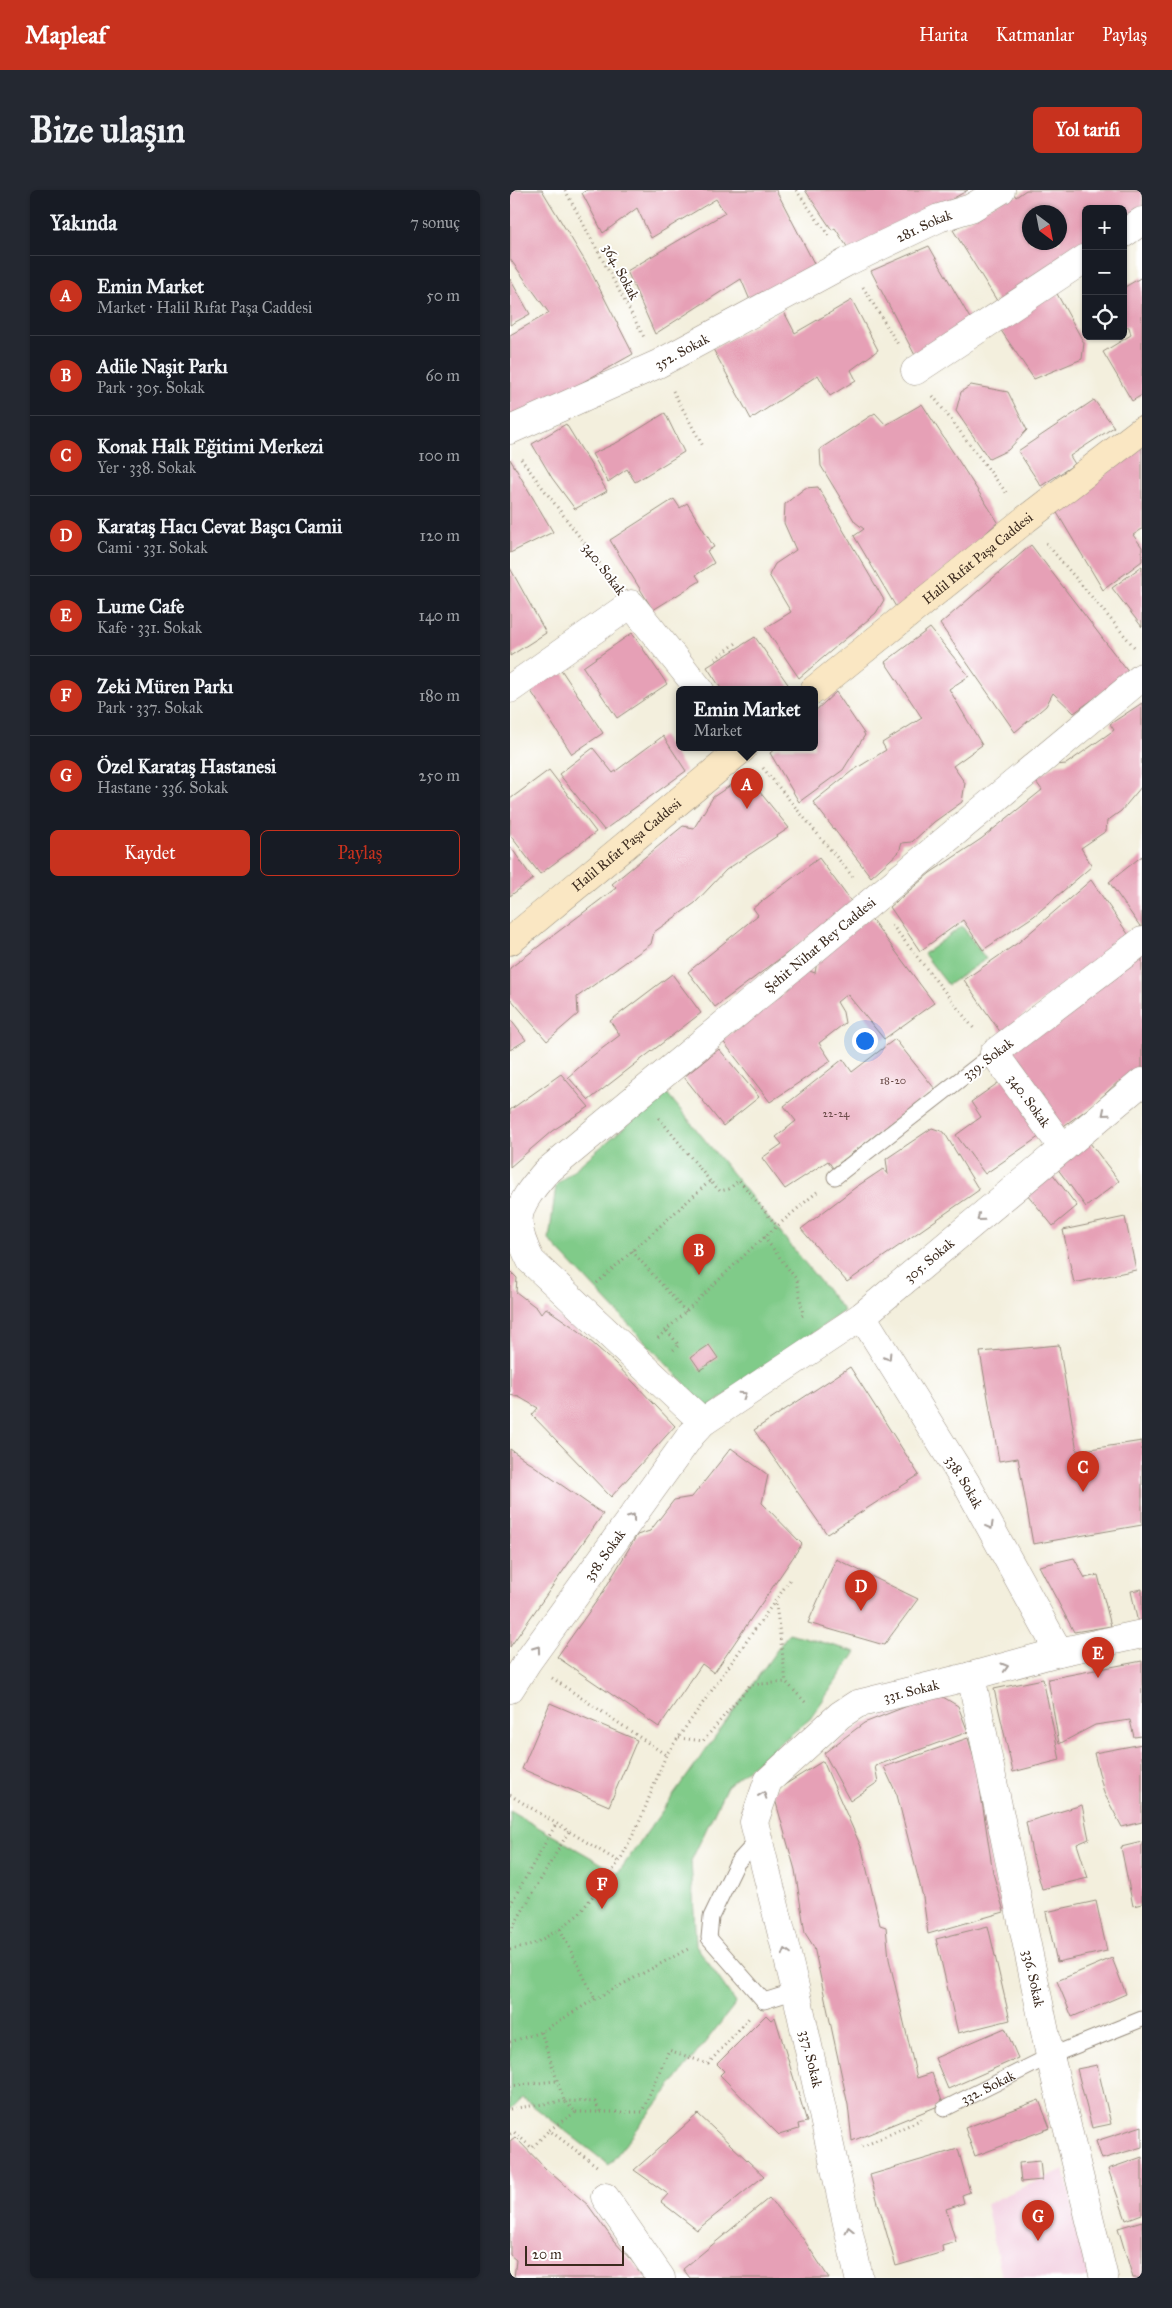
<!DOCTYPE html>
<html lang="tr">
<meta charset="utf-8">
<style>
body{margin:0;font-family:"IM FELL Great Primer",serif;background:#242831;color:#f1f3f6}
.controls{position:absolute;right:15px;top:15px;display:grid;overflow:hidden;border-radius:8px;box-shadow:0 1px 4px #0004}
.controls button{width:45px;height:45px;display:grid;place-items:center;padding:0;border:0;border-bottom:1px solid #363941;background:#171b24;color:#f1f3f6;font:25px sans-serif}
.compass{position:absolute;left:512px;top:15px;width:45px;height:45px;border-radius:50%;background:#171b24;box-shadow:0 1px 4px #0004;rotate:148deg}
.scale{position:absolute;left:15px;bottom:12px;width:99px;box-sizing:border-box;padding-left:5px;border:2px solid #3b2a1e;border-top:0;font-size:14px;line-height:18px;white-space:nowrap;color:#3b2a1e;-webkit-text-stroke:4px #fff;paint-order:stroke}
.you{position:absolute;left:354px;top:850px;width:18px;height:18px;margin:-12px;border:4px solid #fff;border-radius:50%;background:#1a73e8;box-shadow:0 0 0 8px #1a73e833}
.badge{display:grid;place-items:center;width:32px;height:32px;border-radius:50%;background:#c8321e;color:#fff;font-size:16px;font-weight:700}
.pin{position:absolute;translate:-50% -41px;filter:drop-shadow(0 1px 2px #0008)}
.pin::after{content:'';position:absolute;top:26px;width:18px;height:15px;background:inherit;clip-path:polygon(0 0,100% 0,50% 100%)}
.popup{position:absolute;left:166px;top:496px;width:142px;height:65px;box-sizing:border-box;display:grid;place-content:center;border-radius:8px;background:#171b24;filter:drop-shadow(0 1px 4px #0005);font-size:16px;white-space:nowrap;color:#9ea1a6}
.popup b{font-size:19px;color:#f1f3f6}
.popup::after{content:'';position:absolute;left:50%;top:100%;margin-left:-10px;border:10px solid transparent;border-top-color:#171b24}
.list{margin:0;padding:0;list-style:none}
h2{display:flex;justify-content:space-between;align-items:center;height:65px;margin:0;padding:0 20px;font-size:21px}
h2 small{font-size:16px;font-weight:400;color:#9ea1a6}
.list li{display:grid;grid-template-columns:32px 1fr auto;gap:15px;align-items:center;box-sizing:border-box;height:80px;padding:0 20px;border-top:1px solid #363941}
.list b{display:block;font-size:19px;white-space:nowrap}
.list p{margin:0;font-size:16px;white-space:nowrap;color:#9ea1a6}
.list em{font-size:16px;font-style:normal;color:#9ea1a6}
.actions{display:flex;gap:10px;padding:15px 20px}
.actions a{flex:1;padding:11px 0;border:1px solid #c8321e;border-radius:8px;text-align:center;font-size:18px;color:#c8321e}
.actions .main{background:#c8321e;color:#fff}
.icon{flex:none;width:28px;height:28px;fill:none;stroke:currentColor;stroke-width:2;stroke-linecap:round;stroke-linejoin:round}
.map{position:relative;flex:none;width:632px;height:2088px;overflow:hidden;border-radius:8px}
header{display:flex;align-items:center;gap:30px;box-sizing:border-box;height:70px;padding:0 25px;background:#c8321e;color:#fff}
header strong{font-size:24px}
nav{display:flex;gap:28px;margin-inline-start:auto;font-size:18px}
.intro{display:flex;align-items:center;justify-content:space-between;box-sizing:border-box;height:120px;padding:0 30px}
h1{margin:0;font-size:35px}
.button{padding:12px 22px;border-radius:8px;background:#c8321e;color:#fff;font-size:18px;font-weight:700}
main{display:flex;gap:30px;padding:0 30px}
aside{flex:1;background:#171b24;border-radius:8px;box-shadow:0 1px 4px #0004}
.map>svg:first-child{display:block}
.built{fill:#f3cfe0}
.green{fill:#80cb89;stroke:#5e7a54}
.building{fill:#e6a0b6;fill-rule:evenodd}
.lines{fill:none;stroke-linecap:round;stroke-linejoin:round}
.lane-casing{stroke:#978c7e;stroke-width:17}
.street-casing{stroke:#978c7e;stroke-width:29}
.secondary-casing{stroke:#978c7e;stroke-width:29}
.path{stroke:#978c7e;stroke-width:3;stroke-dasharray:1 4;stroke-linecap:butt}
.lane{stroke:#fff;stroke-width:15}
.street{stroke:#fff;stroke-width:28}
.secondary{stroke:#fae7c3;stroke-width:28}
.oneway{stroke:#a79f9a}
.labels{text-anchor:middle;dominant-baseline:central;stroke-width:4;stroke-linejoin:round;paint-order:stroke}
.number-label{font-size:11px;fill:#664844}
.street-label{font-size:14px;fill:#3b2a1e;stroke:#fff}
</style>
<header>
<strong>Mapleaf</strong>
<nav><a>Harita</a><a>Katmanlar</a><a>Paylaş</a></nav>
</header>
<div class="intro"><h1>Bize ulaşın</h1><a class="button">Yol tarifi</a></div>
<main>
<aside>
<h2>Yakında<small>7 sonuç</small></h2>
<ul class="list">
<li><span class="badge">A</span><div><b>Emin Market</b><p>Market · Halil Rıfat Paşa Caddesi</p></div><em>50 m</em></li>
<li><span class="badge">B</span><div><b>Adile Naşit Parkı</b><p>Park · 305. Sokak</p></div><em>60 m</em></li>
<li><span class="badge">C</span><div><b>Konak Halk Eğitimi Merkezi</b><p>Yer · 338. Sokak</p></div><em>100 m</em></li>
<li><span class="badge">D</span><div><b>Karataş Hacı Cevat Başcı Camii</b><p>Cami · 331. Sokak</p></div><em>120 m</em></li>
<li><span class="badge">E</span><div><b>Lume Cafe</b><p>Kafe · 331. Sokak</p></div><em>140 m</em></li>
<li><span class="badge">F</span><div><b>Zeki Müren Parkı</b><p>Park · 337. Sokak</p></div><em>180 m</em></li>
<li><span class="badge">G</span><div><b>Özel Karataş Hastanesi</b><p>Hastane · 336. Sokak</p></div><em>250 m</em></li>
</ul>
<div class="actions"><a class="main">Kaydet</a><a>Paylaş</a></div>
</aside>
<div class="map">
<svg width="632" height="2088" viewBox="0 0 632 2088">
<rect width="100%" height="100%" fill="#fff"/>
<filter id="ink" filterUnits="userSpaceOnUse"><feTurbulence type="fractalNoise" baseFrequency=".02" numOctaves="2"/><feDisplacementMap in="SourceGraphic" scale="10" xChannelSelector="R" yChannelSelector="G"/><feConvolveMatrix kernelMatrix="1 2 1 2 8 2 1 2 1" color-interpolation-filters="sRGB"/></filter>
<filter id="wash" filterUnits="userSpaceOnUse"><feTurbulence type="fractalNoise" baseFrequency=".0096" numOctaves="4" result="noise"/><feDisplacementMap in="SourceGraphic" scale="20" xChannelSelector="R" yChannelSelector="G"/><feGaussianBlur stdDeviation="1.12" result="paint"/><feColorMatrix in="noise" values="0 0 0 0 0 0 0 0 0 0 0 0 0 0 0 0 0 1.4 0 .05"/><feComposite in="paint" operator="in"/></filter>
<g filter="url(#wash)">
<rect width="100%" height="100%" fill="#f3efdd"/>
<polygon class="built" points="554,1979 580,2088 492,2088 476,2014"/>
<g class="green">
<polygon points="452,736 476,769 438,795 414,764"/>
<polygon points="156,902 334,1121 198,1218 39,1050 46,995"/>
<polygon points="279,1443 346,1462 300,1529 217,1596 181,1671 186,1755 226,1813 99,1975 13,1908 0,1921 0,1621 108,1683"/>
</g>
<g id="blocks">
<g class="building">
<polygon points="0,0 32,0 78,76 123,164 0,233 0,145 39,123 0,69"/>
<polygon points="77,0 266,0 308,81 242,115 231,89 145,144 117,81 215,23 206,9 141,48 127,18 93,43 72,3"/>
<polygon points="295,0 458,0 343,66 325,38 322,40"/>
<path d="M516,0H632V23L613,35V19H576V60L489,114L443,40L474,20L504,4L506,7ZM520,22H550V52H520Z"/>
<polygon points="419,56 466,139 409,173 361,81"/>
<polygon points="632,87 632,205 622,211 593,162 621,145 619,137 613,136 613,98"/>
<polygon points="0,89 20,124 0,135"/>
<polygon points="546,102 574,153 572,169 524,189 488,136"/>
<polygon points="342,110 368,160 341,180 346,190 320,206 308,185 241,229 203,159 273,120 285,143"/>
<polygon points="461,195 498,202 517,240 498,260 479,269 446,221 451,202"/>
<polygon points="584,210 604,237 560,266 565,274 531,296 508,261"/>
<polygon points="412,214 488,332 389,422 344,346 354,339 345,332 311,276 310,259 365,223 376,235"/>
<polygon points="155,223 174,262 125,292 117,279 98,292 82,264 108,252"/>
<polygon points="56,234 97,301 65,319 42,288 22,254"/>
<polygon points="632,257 632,339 623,345 632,357 632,371 593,400 546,321"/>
<polygon points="0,269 43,342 0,363"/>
<polygon points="308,297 374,410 366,423 289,488 255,438 281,422 259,385 265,374 286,360 274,333 275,314 295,298"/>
<polygon points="164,309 170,318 177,313 204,357 197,361 204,373 186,385 190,391 143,420 100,350"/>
<polygon points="521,355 619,483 564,523 543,503 536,516 505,542 430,434"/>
<polygon points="632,376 632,437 602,398"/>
<polygon points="0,378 36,443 0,466"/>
<polygon points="420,438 459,486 439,499 472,555 443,576 455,593 452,612 424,632 402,652 392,653 389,662 361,687 303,612 342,581 376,560 372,553 412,528 375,472"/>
<polygon points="122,443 157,494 107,528 73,477"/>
<polygon points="245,447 282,500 212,500 197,477"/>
<polygon points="48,475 93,543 62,564 17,495"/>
<polygon points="326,502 355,545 333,580 289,612 260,563 266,558 304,558 304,522"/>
<polygon points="632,513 632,596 611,621 597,631 596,641 571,658 582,676 524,726 473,760 453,730 410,761 380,717 420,683 471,649 532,600 524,589 546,575 556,574 604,540 600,534"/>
<polygon points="153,546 176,581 94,640 49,584 83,558 103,583"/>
<polygon points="39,580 86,642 30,684 0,645 0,609"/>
<polygon points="236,585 279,638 216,680 185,713 144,742 141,754 67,807 68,824 37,851 0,808 0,778 106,698 102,694 173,636 184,638 203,607"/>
<polygon points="0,656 23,689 0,706"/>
<polygon points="632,666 632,739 599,692"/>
<polygon points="309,668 343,714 205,817 178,782 248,725 243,718"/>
<polygon points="581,690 618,744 491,843 454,790 509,752"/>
<polygon points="360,727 424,813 374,849 337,804 327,812 333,822 335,833 309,853 321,871 260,912 212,850 273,804 274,792 294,779 305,783 308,766"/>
<polygon points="632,759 632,878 612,893 610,890 583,915 548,940 496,865"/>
<polygon points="162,784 191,823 79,910 58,887 81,867 110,845 100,831"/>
<polygon points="0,829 16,850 0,860"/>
<polygon points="385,849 425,899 323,978 318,971 275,999 252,968 272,954 266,947 286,931 274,916 333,869 342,882"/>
<polygon points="209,859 249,907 213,936 174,887"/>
<polygon points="51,884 79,917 42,941 0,977 0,920"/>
<polygon points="495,888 533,944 475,984 446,945 471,927 461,912"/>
<polygon points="422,938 434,942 469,1000 337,1092 291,1039 346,997 373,979 378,985 376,969"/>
<polygon points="580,953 609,991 576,1017 547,978"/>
<polygon points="542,983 567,1016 543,1036 517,1004"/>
<polygon points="615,1027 626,1080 564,1093 553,1040"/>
<polygon points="0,1081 7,1088 6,1102 27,1118 31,1124 36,1118 69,1141 105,1173 165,1236 101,1307 22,1225 28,1218 9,1207 0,1205"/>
<polygon points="199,1155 208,1168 190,1180 181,1167"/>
<polygon points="549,1155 567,1261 632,1251 632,1335 523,1354 508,1268 489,1271 470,1162"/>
<polygon points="340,1177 409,1285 317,1344 244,1240"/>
<polygon points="221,1258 258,1285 252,1313 292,1354 204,1483 192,1474 149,1537 47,1467 93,1402 127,1345 140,1341 164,1310 182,1307"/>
<polygon points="0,1259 93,1324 0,1457"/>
<polygon points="564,1368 575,1388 588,1385 601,1436 564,1442 529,1376"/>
<polygon points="326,1369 408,1409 374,1455 298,1433"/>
<polygon points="632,1399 632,1437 629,1438 621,1401"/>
<polygon points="632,1471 632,1546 624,1547 620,1530 585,1535 549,1554 538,1489"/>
<polygon points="533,1489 550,1570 503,1582 484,1499"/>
<polygon points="428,1504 448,1516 458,1542 365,1576 368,1592 340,1611 314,1563 354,1533"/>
<polygon points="40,1513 127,1550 99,1616 12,1579"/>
<polygon points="458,1548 467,1579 483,1683 494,1722 418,1744 413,1707 387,1605 374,1577"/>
<polygon points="632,1554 632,1632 612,1637 594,1603 584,1563"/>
<polygon points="313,1571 352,1659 370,1735 376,1737 379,1769 407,1888 422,1883 433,1914 342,1951 338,1915 304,1757 295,1743 285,1680 263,1602"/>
<polygon points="572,1615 579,1649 567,1654 578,1688 532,1699 522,1663 516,1632"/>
<polygon points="632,1652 632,1714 623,1716 611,1657"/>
<polygon points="586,1711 597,1761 547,1772 536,1722"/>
<polygon points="478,1736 500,1830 448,1843 426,1749"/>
<polygon points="602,1768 616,1804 562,1827 547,1791"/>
<polygon points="256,1825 261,1830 265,1827 297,1932 288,1934 289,1939 269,1945 210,1885 214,1881 207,1874"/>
<polygon points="495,1838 508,1868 438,1899 425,1868"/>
<polygon points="587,1875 601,1934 582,1938 567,1879"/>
<polygon points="529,1910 540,1938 465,1966 455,1938"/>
<polygon points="188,1924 254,1986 187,2040 151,2012 158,2004 124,1980"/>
<polygon points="632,1936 632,1957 592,1969 586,1951"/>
<polygon points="5,1947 36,1979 78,2015 104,2051 137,2088 4,2088 6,2070 0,2065 0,1951"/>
<polygon points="448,1959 460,2002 452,2005 454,2013 436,2019 446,2052 432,2056 433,2062 386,2076 360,1985"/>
<polygon points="632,1967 632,2024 616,2030 598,1979"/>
<polygon points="530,1971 532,1990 511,1992 509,1973"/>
<polygon points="259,2008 294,2050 319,2088 180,2088 173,2079"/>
<polygon points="632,2031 632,2088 623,2088 608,2038"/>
</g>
</g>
</g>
<g filter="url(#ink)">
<use href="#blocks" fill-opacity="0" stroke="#978c7e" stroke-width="1"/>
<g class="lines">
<defs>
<g id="lane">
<polyline points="325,987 484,863"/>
<polyline points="247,1651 227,1673 201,1727 199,1748 254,1811 286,1801"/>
<path id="s1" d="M434,1919L540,1866L632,1829"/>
</g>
<g id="street">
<polyline points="613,44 632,31"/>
<polyline points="405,181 576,68"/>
<path id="s2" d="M0,240L148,174L337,72L429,28L461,18L491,0"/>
<polyline points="0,499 121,414 190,500"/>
<polyline points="553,958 484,863 632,751"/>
<path id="s3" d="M352,1126L456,1293L549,1462"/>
<path id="s4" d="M193,1232L21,1071C0,1030 6,1017 35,983L632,487"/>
<path id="s5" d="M461,1486L540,1866L594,2088"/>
<path id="s6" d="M0,1499L18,1471L181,1245L193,1232L352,1126L632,892"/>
<polyline points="95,2007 151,2088"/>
<path id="s7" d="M349,2088L286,1801L244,1632L258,1591L330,1525L347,1514L461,1486L549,1462L632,1444"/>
</g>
<g id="secondary">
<path id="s8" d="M304,500L516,329L632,240"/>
<path id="s9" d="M0,751L233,558"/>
</g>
</defs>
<use href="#lane" class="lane-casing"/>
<use href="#street" class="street-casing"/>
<use href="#secondary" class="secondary-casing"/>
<g class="path">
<polyline points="55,0 134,147"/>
<polyline points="286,0 319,46"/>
<polyline points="353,97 389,156"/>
<polyline points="163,201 194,258"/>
<polyline points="423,206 498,305"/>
<polyline points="11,269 102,390"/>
<polyline points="536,353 626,459"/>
<polyline points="205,469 229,451"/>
<polyline points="253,578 343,687"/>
<polyline points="382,735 465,840"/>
<polyline points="149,928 200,991"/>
<polyline points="254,1047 287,1090 293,1125 290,1127"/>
<polyline points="122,1061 176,1122"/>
<polyline points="87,1093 200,991 210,1001 219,999 229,990 267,1036"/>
<polyline points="157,1141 169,1155 162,1161"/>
<polyline points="148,1148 244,1056 307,1002"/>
<polyline points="266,1414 276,1492"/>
<polyline points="42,1488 156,1565"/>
<polyline points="169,1548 193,1551 240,1495 276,1492 297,1514"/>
<polyline points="0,1605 109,1672"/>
<polyline points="0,1715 46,1634"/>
<polyline points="50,1739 85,1809"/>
<polyline points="0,1742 59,1641"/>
<polyline points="0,1760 22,1755 50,1739 69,1724 109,1672 129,1633 156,1565 282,1387"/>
<polyline points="31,1842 54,1911 66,1922 39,1940 88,1977"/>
<polyline points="0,1852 31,1842 85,1809 178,1759"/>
<polyline points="0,1896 46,1891"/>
<polyline points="0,1919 54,1911 85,1912 91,1923"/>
<polyline points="66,1922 132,1922 159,1860 198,1874 239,1828"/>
<polyline points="0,1944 4,1942 22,1958 39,1940"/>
<polyline points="352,1957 412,1929"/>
</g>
<use href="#lane" class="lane"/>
<use href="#street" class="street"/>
<use href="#secondary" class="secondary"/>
</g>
<defs><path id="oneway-chevron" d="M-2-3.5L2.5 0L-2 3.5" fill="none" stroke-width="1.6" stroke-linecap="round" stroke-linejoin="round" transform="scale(1.25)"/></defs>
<g class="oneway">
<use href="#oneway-chevron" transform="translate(595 923) rotate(140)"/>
<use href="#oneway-chevron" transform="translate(470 1028) rotate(140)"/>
<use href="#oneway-chevron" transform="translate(378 1167) rotate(58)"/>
<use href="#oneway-chevron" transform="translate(233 1205) rotate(-34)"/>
<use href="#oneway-chevron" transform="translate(122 1327) rotate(-54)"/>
<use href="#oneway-chevron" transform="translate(480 1336) rotate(61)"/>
<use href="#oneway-chevron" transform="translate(27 1459) rotate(-54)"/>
<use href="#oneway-chevron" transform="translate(495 1477) rotate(-16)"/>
<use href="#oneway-chevron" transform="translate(253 1605) rotate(-71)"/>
<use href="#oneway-chevron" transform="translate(276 1762) rotate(-105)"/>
<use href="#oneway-chevron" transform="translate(339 2040) rotate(-102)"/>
</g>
</g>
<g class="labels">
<g class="number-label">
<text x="383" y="890">18-20</text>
<text x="326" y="923">22-24</text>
</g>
<g class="street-label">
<text stroke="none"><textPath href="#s2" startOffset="462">281. Sokak</textPath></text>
<text transform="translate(111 82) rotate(62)">364. Sokak</text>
<text stroke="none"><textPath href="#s2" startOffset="189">352. Sokak</textPath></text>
<text stroke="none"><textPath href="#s8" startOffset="210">Halil Rıfat Paşa Caddesi</textPath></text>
<text transform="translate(94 379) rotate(53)">340. Sokak</text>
<text stroke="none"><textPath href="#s9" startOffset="151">Halil Rıfat Paşa Caddesi</textPath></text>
<text stroke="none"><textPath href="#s4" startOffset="691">Şehit Nihat Bey Caddesi</textPath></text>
<text transform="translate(478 869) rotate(-37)">339. Sokak</text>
<text transform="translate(519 911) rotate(54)">340. Sokak</text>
<text stroke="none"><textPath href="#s6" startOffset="608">305. Sokak</textPath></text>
<text stroke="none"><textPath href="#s3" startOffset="195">338. Sokak</textPath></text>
<text stroke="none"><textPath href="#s6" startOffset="164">358. Sokak</textPath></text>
<text stroke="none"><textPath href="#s7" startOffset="685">331. Sokak</textPath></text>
<text stroke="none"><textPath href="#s5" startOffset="309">336. Sokak</textPath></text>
<text transform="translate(301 1869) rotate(77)">337. Sokak</text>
<text stroke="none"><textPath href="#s1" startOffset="49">332. Sokak</textPath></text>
</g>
</g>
</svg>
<div class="controls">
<button>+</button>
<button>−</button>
<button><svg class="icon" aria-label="locate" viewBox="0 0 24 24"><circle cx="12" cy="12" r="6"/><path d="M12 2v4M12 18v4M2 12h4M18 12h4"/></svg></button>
</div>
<svg class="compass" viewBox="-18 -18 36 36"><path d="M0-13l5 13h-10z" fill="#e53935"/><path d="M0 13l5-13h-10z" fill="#9ea1a6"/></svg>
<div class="scale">20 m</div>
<div class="you"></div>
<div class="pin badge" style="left:237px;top:619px">A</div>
<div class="popup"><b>Emin Market</b>Market</div>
<div class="pin badge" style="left:189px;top:1085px">B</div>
<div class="pin badge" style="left:573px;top:1302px">C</div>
<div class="pin badge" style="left:351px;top:1421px">D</div>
<div class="pin badge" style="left:588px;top:1488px">E</div>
<div class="pin badge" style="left:92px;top:1719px">F</div>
<div class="pin badge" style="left:528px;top:2051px">G</div>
</div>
</main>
